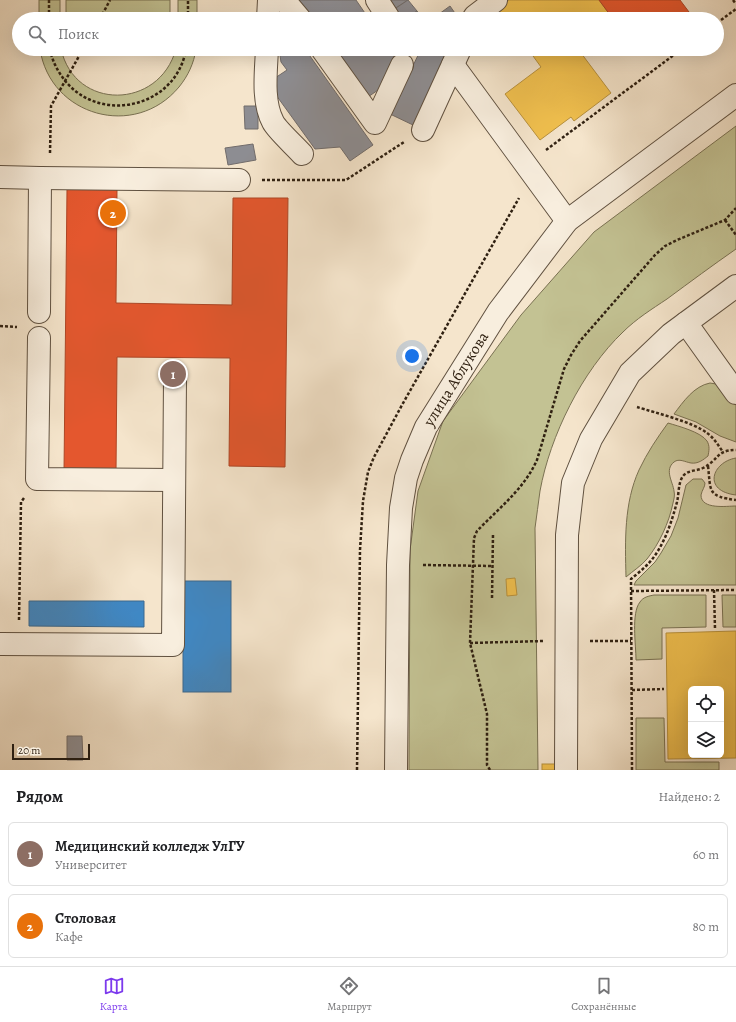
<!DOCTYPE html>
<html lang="ru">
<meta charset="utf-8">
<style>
body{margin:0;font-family:Alegreya,serif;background:#f2f2f2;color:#202124}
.controls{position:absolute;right:12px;bottom:12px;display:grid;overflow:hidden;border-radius:6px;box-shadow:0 4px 16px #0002}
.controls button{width:36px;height:36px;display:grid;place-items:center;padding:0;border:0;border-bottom:1px solid #e0e0e0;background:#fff;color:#202124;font:20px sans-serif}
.scale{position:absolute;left:12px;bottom:10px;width:78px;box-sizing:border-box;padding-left:4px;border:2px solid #2f2011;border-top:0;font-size:11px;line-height:14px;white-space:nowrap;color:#2f2011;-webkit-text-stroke:3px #f8eede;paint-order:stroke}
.you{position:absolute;left:412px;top:356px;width:14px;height:14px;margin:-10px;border:3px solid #fff;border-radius:50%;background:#1a73e8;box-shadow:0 0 0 6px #1a73e833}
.badge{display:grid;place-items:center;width:26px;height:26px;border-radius:50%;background:#7c3aed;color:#fff;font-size:13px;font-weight:700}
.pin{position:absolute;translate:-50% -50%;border:2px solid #fff;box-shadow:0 1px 4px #0006}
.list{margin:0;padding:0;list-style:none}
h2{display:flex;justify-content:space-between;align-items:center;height:52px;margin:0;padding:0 16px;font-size:17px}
h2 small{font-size:13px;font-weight:400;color:#757577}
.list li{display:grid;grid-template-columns:26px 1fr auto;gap:12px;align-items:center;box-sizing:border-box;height:64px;margin:0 8px 8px;padding:0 8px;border:1px solid #e0e0e0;border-radius:6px}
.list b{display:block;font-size:15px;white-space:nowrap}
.list p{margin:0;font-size:13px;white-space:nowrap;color:#757577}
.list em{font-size:13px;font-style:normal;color:#757577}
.icon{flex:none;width:22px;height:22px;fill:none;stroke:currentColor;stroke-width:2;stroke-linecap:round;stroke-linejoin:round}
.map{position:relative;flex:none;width:736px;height:770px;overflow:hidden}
.search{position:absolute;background:#fff;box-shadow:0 4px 16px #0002;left:12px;right:12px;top:12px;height:44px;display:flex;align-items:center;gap:10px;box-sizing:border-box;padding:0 14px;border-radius:22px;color:#757577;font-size:15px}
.sheet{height:196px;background:#fff}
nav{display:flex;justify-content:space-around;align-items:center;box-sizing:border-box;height:56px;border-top:1px solid #e0e0e0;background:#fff;font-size:11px;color:#757577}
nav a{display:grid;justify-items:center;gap:2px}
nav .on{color:#7c3aed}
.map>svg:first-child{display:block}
.green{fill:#c3c293;stroke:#797152}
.homes{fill:#f2c14e;stroke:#b8913c;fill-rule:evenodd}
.shops{fill:#e4572e;stroke:#ae4625}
.schools{fill:#3f88c5;stroke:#3a698f}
.industry{fill:#8d8d92;stroke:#716c6b}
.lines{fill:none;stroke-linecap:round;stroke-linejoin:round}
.minor-casing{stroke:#605140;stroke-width:24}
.path{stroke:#2f2011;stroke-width:2.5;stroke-dasharray:3 2;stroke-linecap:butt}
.minor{stroke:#f8eede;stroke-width:22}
.labels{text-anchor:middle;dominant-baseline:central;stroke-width:4;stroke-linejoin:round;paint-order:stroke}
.street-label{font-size:16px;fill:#2f2011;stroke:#f8eede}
</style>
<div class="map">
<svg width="736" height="770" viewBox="0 0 736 770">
<rect width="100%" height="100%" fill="#f5e5cc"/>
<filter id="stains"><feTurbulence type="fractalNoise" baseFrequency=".005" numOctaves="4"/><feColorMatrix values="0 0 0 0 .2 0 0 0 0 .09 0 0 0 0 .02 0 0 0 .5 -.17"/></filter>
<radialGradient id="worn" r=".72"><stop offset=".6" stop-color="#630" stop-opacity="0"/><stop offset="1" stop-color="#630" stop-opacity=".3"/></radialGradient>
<g class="green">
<rect x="39" y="0" width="21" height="19"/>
<rect x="66" y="0" width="104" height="19"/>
<rect x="178" y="0" width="19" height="19"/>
<path d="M40,49H61C75,111 159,110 176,49H196C194,63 188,76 179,87C135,140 50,116 40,49Z"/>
<path d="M736,126V249C713,265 690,282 667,299C652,309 636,319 623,332C582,371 550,436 540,491C538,503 537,516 535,528L538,770H409L410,550L418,491L443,421L521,315L594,232Z"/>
<path d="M710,383L716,384L723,387L736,404V442L720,436L696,422L674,414C683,402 694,386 710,383Z"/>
<path d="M668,423C678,426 701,432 707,441C710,446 709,451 708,456C703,460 698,464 691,463C685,462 679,458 674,462C664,470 673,482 674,491C675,495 674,499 673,503C669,523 659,544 647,559C641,566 633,571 626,577C625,541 624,503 639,470C647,453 657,438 668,423Z"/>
<path d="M736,458V495C702,491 712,462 736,458Z"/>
<path d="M693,479H702L705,483C705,487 702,490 701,495C701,510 727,506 736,506V585H634L636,581L655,562L661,553L671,536L678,518L686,485Z"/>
<path d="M654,595H706V627L662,628V659L636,660C636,645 631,613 640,602C643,597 649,596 654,595Z"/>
<polygon points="722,595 736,595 736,627 723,627"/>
<polygon points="636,718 664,718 665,762 719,762 719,770 636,770"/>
</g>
<g class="homes">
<polygon points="509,0 599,0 611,16 607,19 505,19 497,9"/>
<polygon points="528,49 578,49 611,93 574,121 571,117 540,140 505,94 541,67"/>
<polygon points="515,578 517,595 507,596 506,579"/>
<path d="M736,631V758L668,759L666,633ZM691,689H721V755H691Z"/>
<rect x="542" y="764" width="13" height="6"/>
</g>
<g class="shops">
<polygon points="599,0 680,0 692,16 688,19 613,19"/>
<polygon points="67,189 117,189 116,303 232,305 233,198 288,198 285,467 229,466 230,358 117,357 116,472 64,471"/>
</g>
<g class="schools">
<rect x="183" y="581" width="48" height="111"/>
<polygon points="29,601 144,601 144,627 29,626"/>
</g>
<g class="industry">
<polygon points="298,0 356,0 369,19 311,19"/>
<polygon points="384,0 408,0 390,12"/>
<polygon points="408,0 417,11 405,19 395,19 390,12"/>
<polygon points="450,6 459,19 442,19 439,14"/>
<polygon points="417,11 423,19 405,19"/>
<polygon points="279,49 305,49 373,145 350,161 340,147 315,149 276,95 275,78 287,70 281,62"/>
<polygon points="331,49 389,49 394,57 381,88 365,99"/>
<polygon points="421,49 450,49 413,125 390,114"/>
<polygon points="244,106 258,106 258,129 245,129"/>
<polygon points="253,144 256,160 228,165 225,148"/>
<polygon points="67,736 82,736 83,760 67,760"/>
</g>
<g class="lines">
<defs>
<g id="minor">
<polyline points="284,0 300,19"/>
<polyline points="377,0 388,17"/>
<polyline points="268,19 269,0"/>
<polyline points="473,19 475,16 496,0"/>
<path d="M267,49C266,72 262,101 273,122C277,130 295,146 302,154"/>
<polyline points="322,49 375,123 402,65"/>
<polyline points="453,65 567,221"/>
<polyline points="423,130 460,49"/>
<polyline points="0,177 40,178 39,312"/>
<polyline points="40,178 239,180"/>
<polyline points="686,323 736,393"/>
<polyline points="39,338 37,479 174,480"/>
<polyline points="0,644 173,645 175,378"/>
<polyline points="396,770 398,565 401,508 406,478 412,460 426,427 498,312 567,221 736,95"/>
<polyline points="566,770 567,535 573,483 591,439 630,373 671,334 736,286"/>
</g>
</defs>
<use href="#minor" class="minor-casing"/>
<g class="path">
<polyline points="49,0 49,19"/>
<polyline points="733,0 736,4"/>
<polyline points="100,19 110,0"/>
<polyline points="188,19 188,0"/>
<polyline points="717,23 736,9"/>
<path d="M50,49C52,61 58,72 66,82C103,125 177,106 186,49"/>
<polyline points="546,150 682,49"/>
<polyline points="50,153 51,106 83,49"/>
<polyline points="262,180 346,180 404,142"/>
<polyline points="725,220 736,235"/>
<polyline points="0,326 17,327"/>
<path d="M637,407C656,413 693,422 707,433C714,438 718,445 723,452"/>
<path d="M708,466C711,492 707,496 736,500"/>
<polyline points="423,565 492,566"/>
<polyline points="714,590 715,629"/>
<polyline points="631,591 736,590"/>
<polyline points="492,598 493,534"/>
<polyline points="19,620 21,502 24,498"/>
<polyline points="590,641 631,641"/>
<polyline points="470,643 543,641"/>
<polyline points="632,690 664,689"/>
<polyline points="357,770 360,550 363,501 368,472 374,457 402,405 519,198"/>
<path d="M490,770L487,765V714L470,643L474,538L477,531C499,508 524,489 537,460L564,369L571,355L580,341L655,255L665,246L677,240L725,220L736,208"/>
<path d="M632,770L631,579C636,575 642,570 647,565C663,549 671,524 677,502C679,494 678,483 683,476C688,470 697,471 703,468C719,460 716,450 736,450"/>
</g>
<use href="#minor" class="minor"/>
</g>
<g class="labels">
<g class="street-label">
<text transform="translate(456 379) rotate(-58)">улица Аблукова</text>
</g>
</g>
<rect width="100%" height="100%" filter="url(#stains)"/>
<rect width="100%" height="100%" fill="url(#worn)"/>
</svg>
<div class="controls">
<button><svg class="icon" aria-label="locate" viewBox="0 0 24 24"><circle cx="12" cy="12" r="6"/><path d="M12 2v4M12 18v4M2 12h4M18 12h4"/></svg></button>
<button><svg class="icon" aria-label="layers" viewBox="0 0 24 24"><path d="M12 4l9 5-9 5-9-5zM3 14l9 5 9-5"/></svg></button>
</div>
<div class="scale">20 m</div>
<div class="you"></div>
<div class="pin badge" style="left:173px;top:374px;background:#8d6e63">1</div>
<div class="pin badge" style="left:113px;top:213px;background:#e8710a">2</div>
<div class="search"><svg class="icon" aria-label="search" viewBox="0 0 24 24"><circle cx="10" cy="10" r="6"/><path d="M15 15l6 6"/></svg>Поиск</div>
</div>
<section class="sheet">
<h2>Рядом<small>Найдено: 2</small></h2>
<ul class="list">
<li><span class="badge" style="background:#8d6e63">1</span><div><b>Медицинский колледж УлГУ</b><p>Университет</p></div><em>60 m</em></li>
<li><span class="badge" style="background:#e8710a">2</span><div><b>Столовая</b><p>Кафе</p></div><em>80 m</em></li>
</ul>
</section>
<nav>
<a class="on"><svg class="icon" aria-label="map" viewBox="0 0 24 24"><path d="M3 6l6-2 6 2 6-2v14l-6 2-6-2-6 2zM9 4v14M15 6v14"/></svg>Карта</a>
<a><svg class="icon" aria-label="directions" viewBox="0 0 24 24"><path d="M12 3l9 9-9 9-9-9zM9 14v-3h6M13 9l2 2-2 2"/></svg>Маршрут</a>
<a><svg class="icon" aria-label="saved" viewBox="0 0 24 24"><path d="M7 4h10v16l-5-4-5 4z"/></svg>Сохранённые</a>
</nav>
